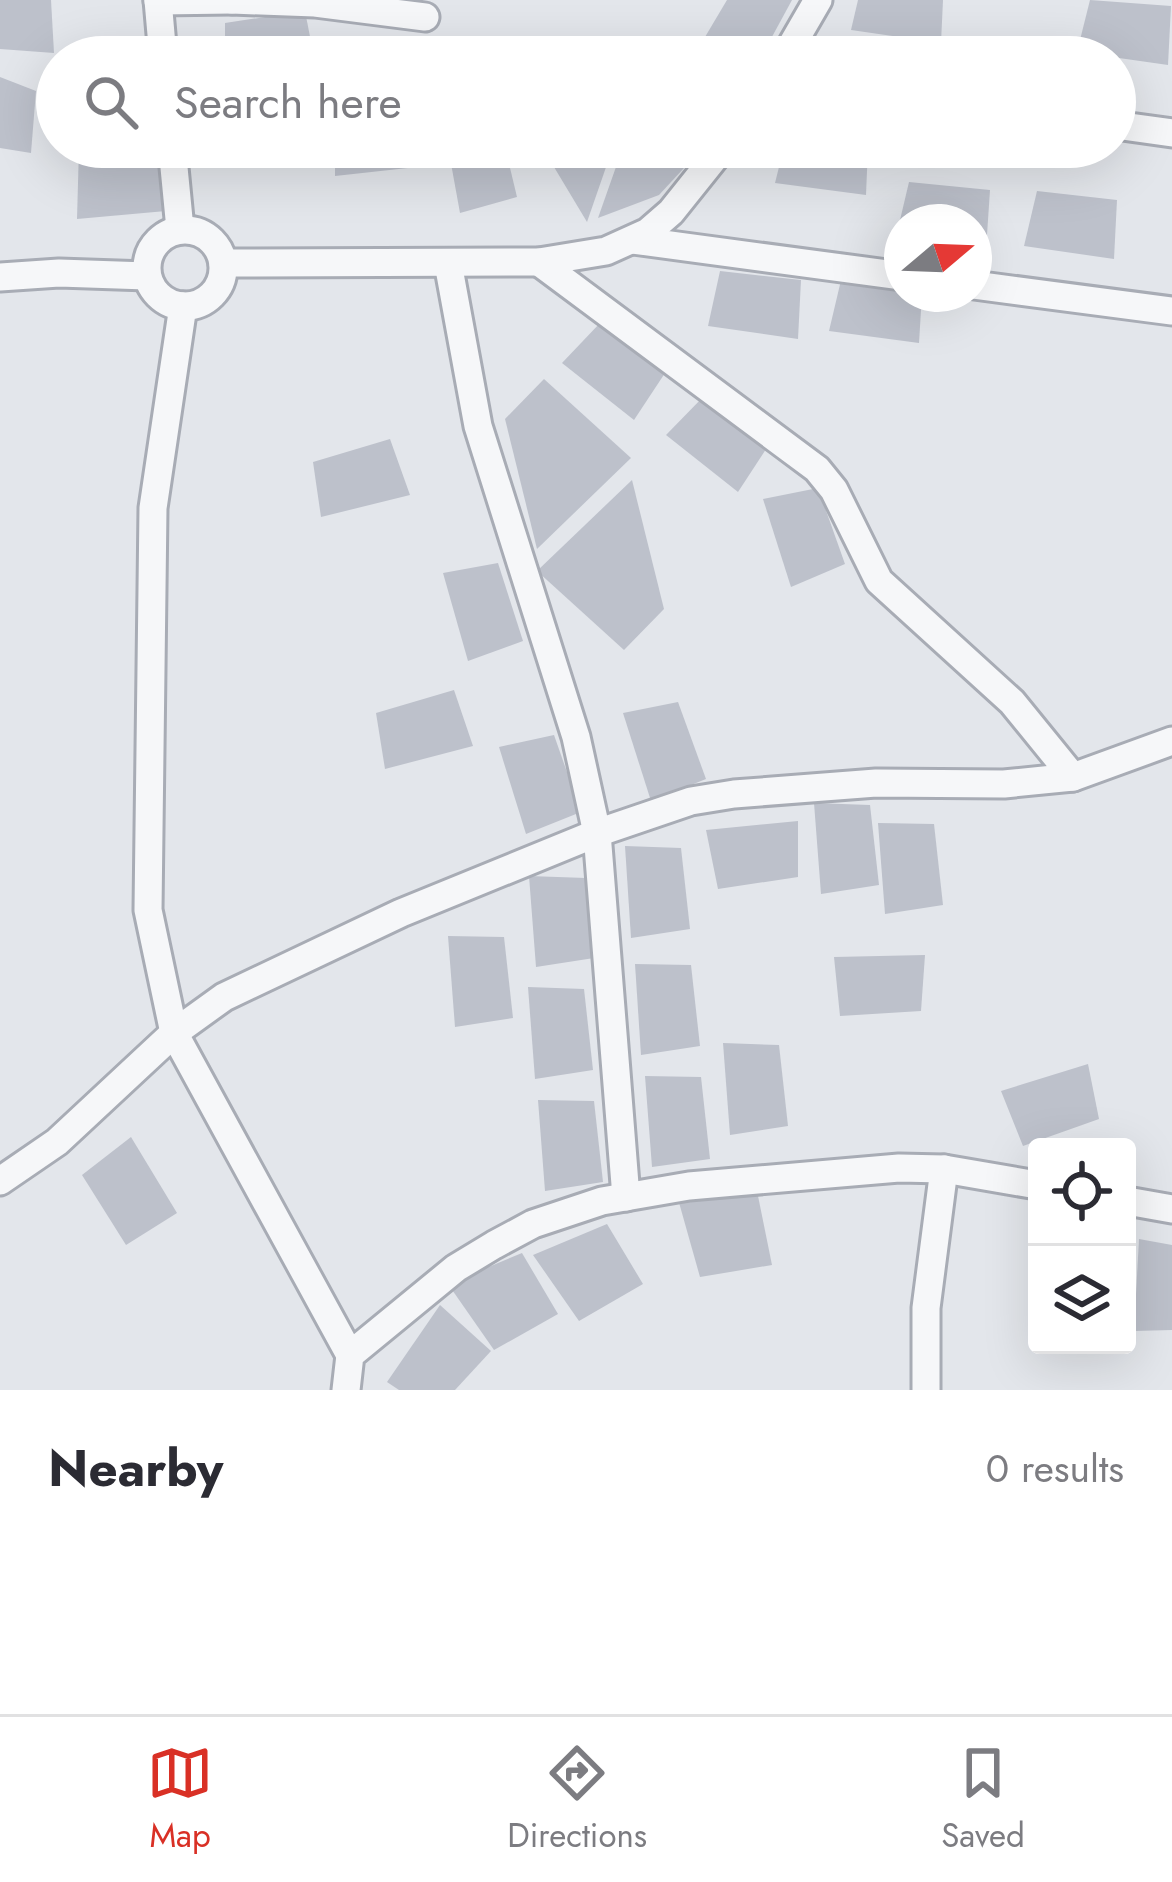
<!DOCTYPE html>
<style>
body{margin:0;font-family:Jost,sans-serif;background:#f2f2f3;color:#2b2b33}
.controls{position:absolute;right:36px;bottom:36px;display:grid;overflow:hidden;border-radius:12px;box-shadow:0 12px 48px #0002}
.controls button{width:108px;height:108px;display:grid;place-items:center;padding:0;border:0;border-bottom:3px solid #e1e1e2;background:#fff;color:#2b2b33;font:60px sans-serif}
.compass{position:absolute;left:884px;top:204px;width:108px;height:108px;border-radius:50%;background:#fff;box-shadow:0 12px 48px #0002;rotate:71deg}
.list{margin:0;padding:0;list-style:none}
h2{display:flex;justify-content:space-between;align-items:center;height:156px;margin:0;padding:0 48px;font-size:51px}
h2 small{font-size:39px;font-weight:400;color:#7c7c81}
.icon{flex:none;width:66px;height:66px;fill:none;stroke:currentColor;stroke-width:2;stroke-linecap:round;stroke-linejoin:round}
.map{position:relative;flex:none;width:1172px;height:1390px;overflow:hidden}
.search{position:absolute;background:#fff;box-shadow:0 12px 48px #0002;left:36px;right:36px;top:36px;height:132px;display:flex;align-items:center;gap:30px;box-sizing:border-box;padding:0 42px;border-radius:66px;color:#7c7c81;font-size:45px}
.sheet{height:324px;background:#fff}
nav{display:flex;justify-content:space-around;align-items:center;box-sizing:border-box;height:168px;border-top:3px solid #e1e1e2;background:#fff;font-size:33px;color:#7c7c81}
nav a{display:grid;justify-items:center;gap:6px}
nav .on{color:#d93025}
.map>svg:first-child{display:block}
.building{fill:#bdc1cb}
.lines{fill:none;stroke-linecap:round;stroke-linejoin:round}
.street-casing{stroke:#a8acb5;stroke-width:33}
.street{stroke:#f6f7f9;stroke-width:27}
</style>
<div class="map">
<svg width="1172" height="1390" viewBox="0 0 1172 1390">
<rect width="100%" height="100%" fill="#e3e6eb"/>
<g class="building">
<polygon points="0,0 51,0 54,53 0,49"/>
<polygon points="727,0 792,0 761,57 746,57 705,37"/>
<polygon points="858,0 943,0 941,43 851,30"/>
<polygon points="1090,0 1171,6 1168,65 1077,52"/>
<polygon points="305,11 314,57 225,57 225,23"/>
<polygon points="0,77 36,91 31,153 0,148"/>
<polygon points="79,147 161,147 166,211 77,219"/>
<polygon points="335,147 422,147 426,166 335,176"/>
<polygon points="448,147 505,147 517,197 460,213"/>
<polygon points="552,147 613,147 587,222 554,167"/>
<polygon points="623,147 698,147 696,155 659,195 598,218"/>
<polygon points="784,147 868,147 866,195 775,183"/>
<polygon points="909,182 990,190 986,250 974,248 974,222 902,222 902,237 896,237"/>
<polygon points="1037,191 1117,200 1114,259 1024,246"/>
<polygon points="720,271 801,280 798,339 708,326"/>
<polygon points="842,276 902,282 902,294 922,294 919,343 829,331"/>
<polygon points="601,322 667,370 634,420 562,363"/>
<polygon points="544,379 631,458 537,549 505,419"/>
<polygon points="705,395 770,443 738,492 666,435"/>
<polygon points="390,439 410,495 321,517 313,462"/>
<polygon points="632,480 664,609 624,650 537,571"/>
<polygon points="818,488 845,564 791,587 763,499"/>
<polygon points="498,563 523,641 468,661 443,573"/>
<polygon points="454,690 473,746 385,769 376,713"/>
<polygon points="678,702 706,779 651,801 623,713"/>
<polygon points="554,735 581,812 526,834 499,747"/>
<polygon points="814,803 870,805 879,885 821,894"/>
<polygon points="798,821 798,877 718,889 706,830"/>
<polygon points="878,823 934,824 943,905 885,914"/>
<polygon points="625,846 681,848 690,929 631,938"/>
<polygon points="529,876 586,878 594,958 536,967"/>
<polygon points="448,936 504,937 513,1018 455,1027"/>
<polygon points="925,955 921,1011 840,1016 834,957"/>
<polygon points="635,964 691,965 700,1046 641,1055"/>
<polygon points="528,987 584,989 593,1070 535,1079"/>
<polygon points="723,1043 779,1045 788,1126 730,1135"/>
<polygon points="1088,1064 1099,1119 1023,1146 1001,1091"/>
<polygon points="645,1076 701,1077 710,1159 652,1167"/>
<polygon points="538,1100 594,1101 603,1182 545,1191"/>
<polygon points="131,1137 177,1213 126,1245 82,1175"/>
<polygon points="758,1196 772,1265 700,1277 678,1199"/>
<polygon points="607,1224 643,1284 579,1321 533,1255"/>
<polygon points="1139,1239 1172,1245 1172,1330 1134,1331"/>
<polygon points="522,1253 558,1314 494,1350 448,1284"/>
<polygon points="440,1305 491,1351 455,1390 399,1390 387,1382"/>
</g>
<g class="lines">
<defs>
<g id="street">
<polyline points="158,0 163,57"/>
<polyline points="232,0 315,3 425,17"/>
<polyline points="158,1 232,0"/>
<polyline points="785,57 818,0"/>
<polyline points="1115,125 1172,133"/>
<polyline points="172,147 180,229"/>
<circle cx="185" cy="268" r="38"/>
<polyline points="633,240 902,276"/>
<polyline points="539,262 817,469 834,490 879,581 1012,702 1073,777"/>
<polyline points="223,263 539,262 606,251 648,232 671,212 723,147"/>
<polyline points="448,263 478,426 576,737 597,833 626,1197"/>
<polyline points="0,277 59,273 147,276"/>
<polyline points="974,285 1172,311"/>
<polyline points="183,306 153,508 148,910 174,1033 350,1355"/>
<polyline points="0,1181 57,1142 174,1033 224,997 401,913 597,833 691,801 734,794 876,783 1004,784 1073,777 1172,741"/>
<polyline points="1127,1201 1172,1209"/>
<polyline points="346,1390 350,1355 456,1268 494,1245 533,1224 602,1201 689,1186 899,1168 944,1169 1037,1185"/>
<polyline points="926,1390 926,1308 944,1169"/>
</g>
</defs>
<use href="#street" class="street-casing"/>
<use href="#street" class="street"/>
</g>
</svg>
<div class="controls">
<button><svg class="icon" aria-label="locate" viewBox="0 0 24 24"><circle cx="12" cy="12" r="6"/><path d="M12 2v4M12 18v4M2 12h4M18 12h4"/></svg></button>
<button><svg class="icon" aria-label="layers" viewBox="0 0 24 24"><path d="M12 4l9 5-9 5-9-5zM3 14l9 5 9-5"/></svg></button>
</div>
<svg class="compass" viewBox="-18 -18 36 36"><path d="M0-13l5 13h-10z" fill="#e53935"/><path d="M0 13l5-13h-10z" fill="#7c7c81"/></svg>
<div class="search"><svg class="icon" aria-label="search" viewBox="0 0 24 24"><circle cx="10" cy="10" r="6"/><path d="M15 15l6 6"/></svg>Search here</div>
</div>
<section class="sheet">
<h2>Nearby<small>0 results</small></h2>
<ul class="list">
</ul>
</section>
<nav>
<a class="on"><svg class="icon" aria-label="map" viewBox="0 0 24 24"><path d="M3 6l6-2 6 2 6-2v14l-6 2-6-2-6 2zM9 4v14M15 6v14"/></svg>Map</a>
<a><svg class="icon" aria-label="directions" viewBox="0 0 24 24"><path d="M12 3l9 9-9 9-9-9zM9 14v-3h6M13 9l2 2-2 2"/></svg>Directions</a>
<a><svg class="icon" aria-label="saved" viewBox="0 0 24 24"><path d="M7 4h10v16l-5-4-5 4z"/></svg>Saved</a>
</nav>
